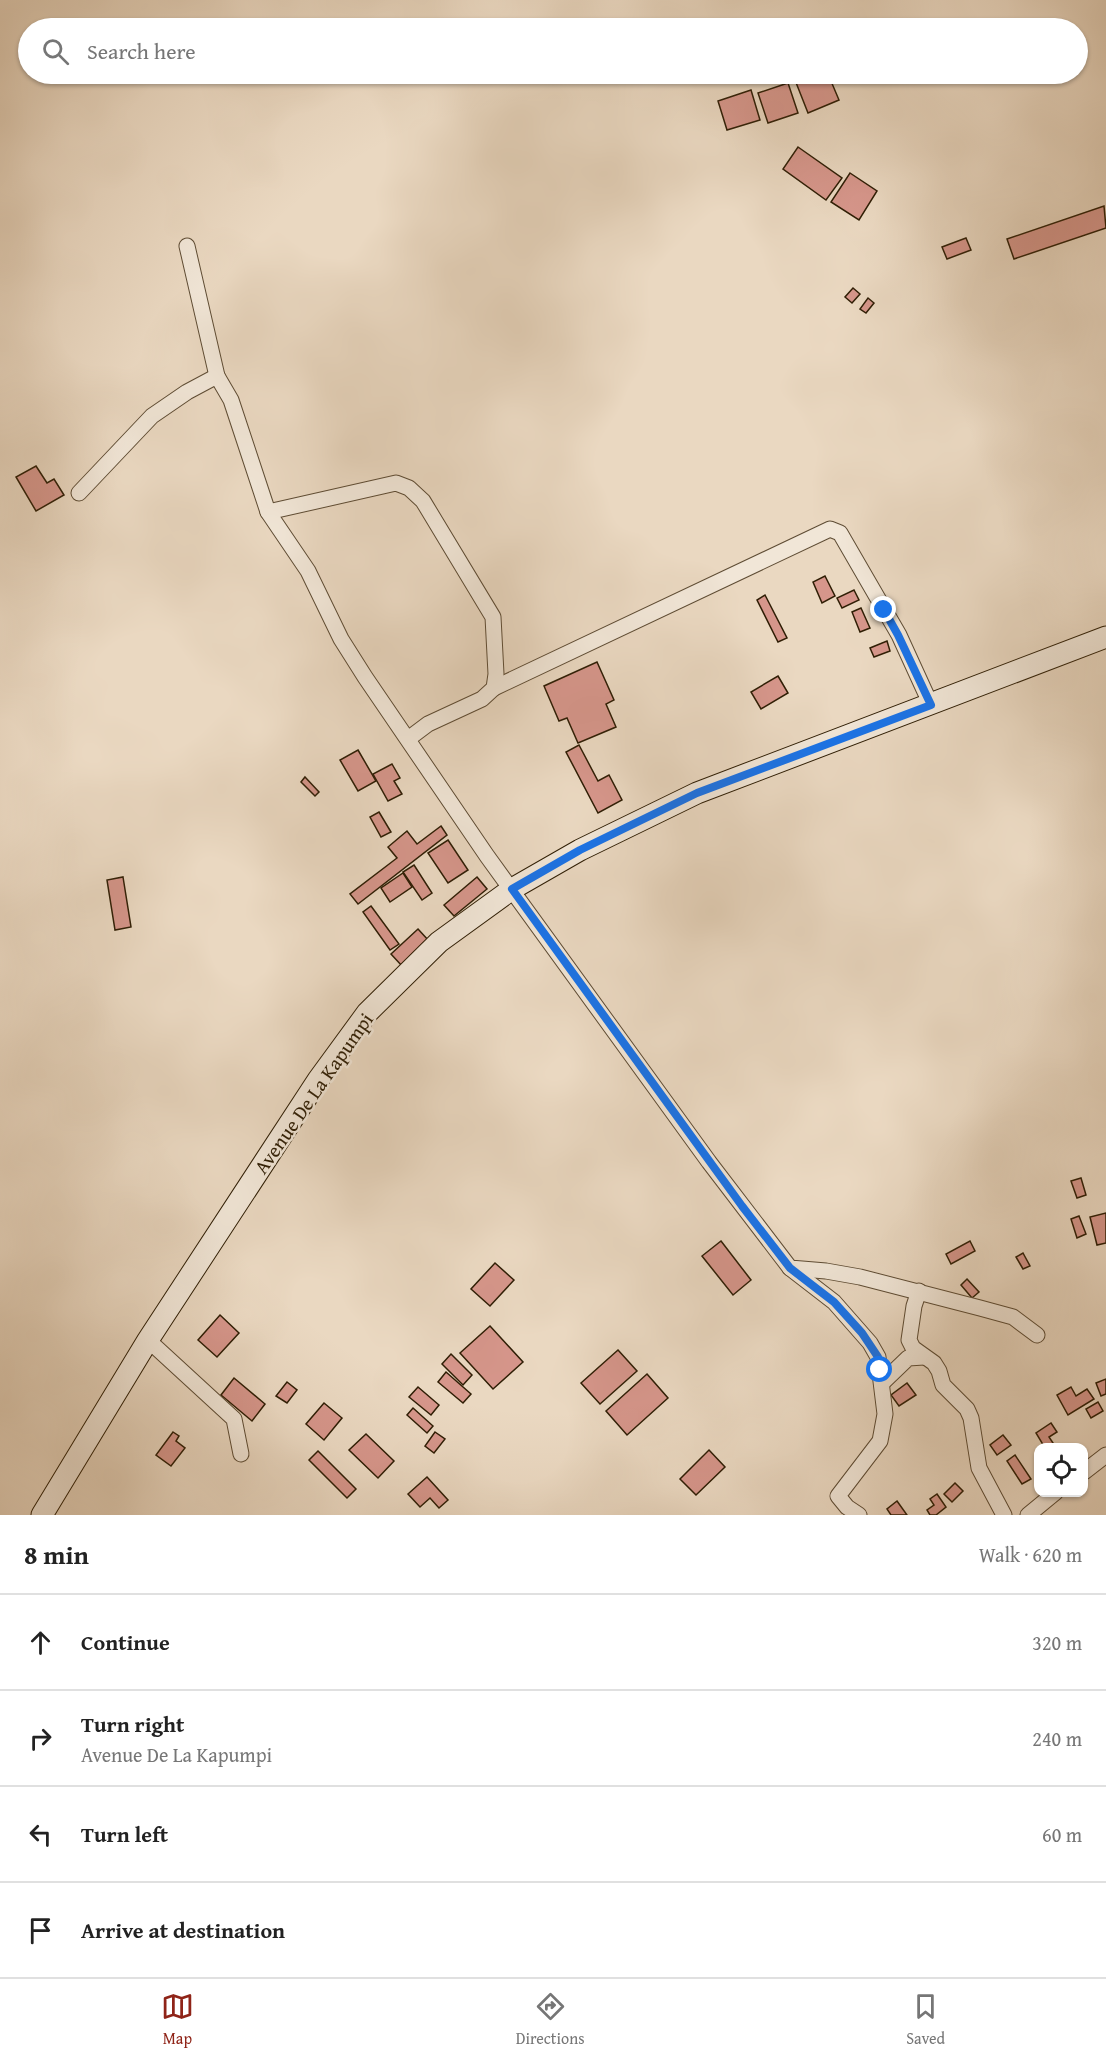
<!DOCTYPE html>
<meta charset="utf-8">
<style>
body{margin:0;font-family:"Gentium Book Plus",serif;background:#f6f6f6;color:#222}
.controls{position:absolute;right:18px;bottom:18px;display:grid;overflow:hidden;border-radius:12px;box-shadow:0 2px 4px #0004}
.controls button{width:54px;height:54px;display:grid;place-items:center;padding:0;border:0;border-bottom:2px solid #e0e0e0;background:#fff;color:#222;font:30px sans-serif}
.stop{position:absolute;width:18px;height:18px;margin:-14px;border:4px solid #1a73e8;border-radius:50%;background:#fff}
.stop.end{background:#1a73e8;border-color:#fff;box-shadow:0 2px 6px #0008}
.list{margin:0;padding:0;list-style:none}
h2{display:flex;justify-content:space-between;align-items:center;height:78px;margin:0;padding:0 24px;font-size:26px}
h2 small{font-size:20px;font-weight:400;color:#767676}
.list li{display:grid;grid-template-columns:39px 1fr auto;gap:18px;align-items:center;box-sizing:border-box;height:96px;padding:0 24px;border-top:2px solid #e0e0e0}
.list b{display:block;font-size:22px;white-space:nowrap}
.list p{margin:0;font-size:20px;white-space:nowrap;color:#767676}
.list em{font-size:20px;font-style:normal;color:#767676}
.icon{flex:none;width:33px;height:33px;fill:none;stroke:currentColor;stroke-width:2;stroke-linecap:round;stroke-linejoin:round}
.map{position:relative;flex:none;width:1106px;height:1515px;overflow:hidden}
.search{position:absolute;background:#fff;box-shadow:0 2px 4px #0004;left:18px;right:18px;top:18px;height:66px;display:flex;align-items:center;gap:15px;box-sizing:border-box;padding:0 21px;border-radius:33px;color:#767676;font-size:22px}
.sheet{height:462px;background:#fff}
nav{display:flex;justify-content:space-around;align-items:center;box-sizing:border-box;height:84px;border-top:2px solid #e0e0e0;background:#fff;font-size:16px;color:#767676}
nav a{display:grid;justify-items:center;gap:3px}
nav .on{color:#8f2418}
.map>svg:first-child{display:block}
.building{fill:#d6968b;stroke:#2f1e05;stroke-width:1.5}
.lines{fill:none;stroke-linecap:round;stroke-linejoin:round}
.minor-casing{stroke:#5e4c34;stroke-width:17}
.secondary-casing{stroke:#2f1e05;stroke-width:23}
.minor{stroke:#f1e6d7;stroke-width:15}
.secondary{stroke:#f1e6d7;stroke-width:21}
.route{stroke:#1a73e8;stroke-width:8}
.labels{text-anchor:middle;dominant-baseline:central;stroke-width:5;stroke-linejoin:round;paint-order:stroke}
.street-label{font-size:20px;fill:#2f1e05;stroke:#f1e6d7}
</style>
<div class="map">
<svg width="1106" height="1515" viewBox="0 0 1106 1515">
<rect width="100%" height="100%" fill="#ead8c1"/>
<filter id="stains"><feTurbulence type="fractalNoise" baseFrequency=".00333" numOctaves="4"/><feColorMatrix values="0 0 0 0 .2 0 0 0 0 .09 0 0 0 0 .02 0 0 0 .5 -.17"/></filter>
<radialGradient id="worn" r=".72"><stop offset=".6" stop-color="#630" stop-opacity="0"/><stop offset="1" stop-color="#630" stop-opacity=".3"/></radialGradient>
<g class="building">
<polygon points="811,74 828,74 839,100 808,113 795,80"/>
<polygon points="788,83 798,113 768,123 758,93"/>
<polygon points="751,90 760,120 727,130 718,101"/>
<polygon points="798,147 842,178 826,200 783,169"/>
<polygon points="850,173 877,191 859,220 831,202"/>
<polygon points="1104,206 1106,228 1014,259 1007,239"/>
<polygon points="966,238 971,250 947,259 942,247"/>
<polygon points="853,288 860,294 852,303 845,297"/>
<polygon points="868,298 874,303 866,313 860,309"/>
<polygon points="36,466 47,483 54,479 64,495 36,511 16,477"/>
<polygon points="825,576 835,596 822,603 813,582"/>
<polygon points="854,590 859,600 842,608 837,598"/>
<polygon points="765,595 787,638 778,642 757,600"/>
<polygon points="861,608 870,628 860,632 852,612"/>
<polygon points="887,641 890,651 874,657 870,648"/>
<polygon points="597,662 614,700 606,704 616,727 578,743 567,718 559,721 544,686"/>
<polygon points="778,676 788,693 761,709 751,692"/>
<polygon points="579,745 598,781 609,775 622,800 598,813 566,752"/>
<polygon points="358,750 376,781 358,791 340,760"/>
<polygon points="392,764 400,778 394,781 402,794 388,801 373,774"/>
<polygon points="305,777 319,792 315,796 301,782"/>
<polygon points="379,812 391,832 381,837 370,817"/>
<polygon points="441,826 447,835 358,904 350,894 397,858 388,847 407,831 417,844"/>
<polygon points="448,840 468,870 448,883 428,853"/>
<polygon points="414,865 432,893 422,900 403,872"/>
<polygon points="403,873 412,887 390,902 381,888"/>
<polygon points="123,877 131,927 115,930 107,880"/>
<polygon points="477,877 487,889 454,916 444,905"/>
<polygon points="371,906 399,944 390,950 363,912"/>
<polygon points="418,929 429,941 402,966 391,954"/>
<polygon points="1081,1178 1086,1195 1077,1198 1071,1181"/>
<polygon points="1106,1213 1106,1243 1097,1245 1090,1217"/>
<polygon points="1079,1216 1086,1234 1077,1238 1071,1219"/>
<polygon points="721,1241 751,1280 733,1295 702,1256"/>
<polygon points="970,1241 975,1251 951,1264 946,1254"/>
<polygon points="1023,1253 1030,1266 1023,1269 1016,1257"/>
<polygon points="495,1263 514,1280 490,1306 471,1289"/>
<polygon points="967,1279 979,1292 972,1298 961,1285"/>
<polygon points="220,1315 239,1333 217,1357 198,1340"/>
<polygon points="490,1326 523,1362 493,1389 460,1353"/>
<polygon points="618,1350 637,1371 600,1404 581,1383"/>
<polygon points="451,1354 472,1375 463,1385 442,1364"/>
<polygon points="446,1372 471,1394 463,1403 438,1382"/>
<polygon points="647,1374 668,1398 627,1435 606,1411"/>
<polygon points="234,1378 265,1404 252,1421 221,1395"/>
<polygon points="1106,1379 1106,1394 1101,1396 1096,1383"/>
<polygon points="287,1382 297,1390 287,1403 276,1396"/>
<polygon points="907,1383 916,1395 899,1406 891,1395"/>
<polygon points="418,1387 439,1405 431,1415 409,1397"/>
<polygon points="1071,1387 1076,1396 1087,1389 1094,1399 1068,1415 1057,1395"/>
<polygon points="1098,1402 1103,1411 1091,1418 1086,1409"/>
<polygon points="324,1403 342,1418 324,1440 306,1424"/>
<polygon points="413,1408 433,1426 427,1433 407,1415"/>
<polygon points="1051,1423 1057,1432 1049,1437 1055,1446 1045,1448 1036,1433"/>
<polygon points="173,1432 179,1436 176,1441 185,1448 171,1466 156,1455"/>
<polygon points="435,1432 445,1439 434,1453 425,1446"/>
<polygon points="366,1434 394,1461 378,1478 349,1450"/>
<polygon points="1003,1435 1011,1445 997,1455 990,1445"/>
<polygon points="709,1450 725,1467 696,1495 680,1479"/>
<polygon points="318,1451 356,1489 347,1498 309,1460"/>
<polygon points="1015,1455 1031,1479 1022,1484 1007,1461"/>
<polygon points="427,1477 448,1500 439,1508 430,1498 420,1507 408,1494"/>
<polygon points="955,1483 963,1491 952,1502 944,1494"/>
<polygon points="937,1494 946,1507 936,1515 930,1515 927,1510 934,1505 930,1499"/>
<polygon points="897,1501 907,1515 891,1515 887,1509"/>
</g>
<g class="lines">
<defs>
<g id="minor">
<polyline points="187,246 217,376"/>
<polyline points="79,493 152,416 187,392 217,376 231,400 268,512 308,571 341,639 365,677 487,856 709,1162 790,1268 826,1271 860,1277 980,1308 1013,1317 1037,1335"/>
<polyline points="268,512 396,483 409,488 423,501 493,617 496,674 494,688 482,699 428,724 408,739"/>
<polyline points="494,688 830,529 840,533 899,635 931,705"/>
<polyline points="790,1268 834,1302 870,1343 878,1357 885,1414 880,1441 838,1496 847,1507 859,1515"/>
<polyline points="919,1291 914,1306 909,1340 913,1348 934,1363 939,1371 943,1385 967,1409 971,1418 979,1468 1004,1515"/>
<polyline points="148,1340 234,1419 241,1454"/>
<polyline points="882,1383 908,1358 924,1357"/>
<polyline points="1084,1472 1106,1455"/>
<polyline points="1028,1515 1056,1492"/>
</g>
<polyline id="secondary" points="42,1515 148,1340 318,1080 367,1013 439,942 512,889 580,850 697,793 1106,637"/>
</defs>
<use href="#minor" class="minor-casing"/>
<use href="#secondary" class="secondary-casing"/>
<use href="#minor" class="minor"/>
<use href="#secondary" class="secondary"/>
</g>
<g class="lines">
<polyline class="route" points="880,1370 878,1357 862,1333 834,1302 790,1268 742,1206 512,889 580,850 697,793 931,705 898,635 884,610"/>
</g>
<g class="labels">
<g class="street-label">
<text transform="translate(313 1093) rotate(-55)">Avenue De La Kapumpi</text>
</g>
</g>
<rect width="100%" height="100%" filter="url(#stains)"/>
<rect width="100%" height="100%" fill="url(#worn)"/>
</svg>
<div class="controls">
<button><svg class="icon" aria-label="locate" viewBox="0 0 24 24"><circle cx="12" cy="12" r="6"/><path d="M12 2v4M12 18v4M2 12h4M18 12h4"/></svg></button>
</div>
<div class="stop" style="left:880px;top:1370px"></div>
<div class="stop end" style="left:884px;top:610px"></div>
<div class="search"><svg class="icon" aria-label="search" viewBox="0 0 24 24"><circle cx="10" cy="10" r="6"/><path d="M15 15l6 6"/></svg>Search here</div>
</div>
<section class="sheet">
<h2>8 min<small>Walk · 620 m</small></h2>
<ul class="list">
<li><svg class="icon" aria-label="ahead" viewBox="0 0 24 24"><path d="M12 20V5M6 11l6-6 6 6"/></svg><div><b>Continue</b></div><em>320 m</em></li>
<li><svg class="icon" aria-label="right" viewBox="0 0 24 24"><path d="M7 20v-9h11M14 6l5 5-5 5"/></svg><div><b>Turn right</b><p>Avenue De La Kapumpi</p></div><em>240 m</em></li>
<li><svg class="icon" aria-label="left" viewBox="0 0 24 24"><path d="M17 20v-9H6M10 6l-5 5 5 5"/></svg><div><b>Turn left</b></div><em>60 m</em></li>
<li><svg class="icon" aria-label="arrive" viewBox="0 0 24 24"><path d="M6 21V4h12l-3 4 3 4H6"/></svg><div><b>Arrive at destination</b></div></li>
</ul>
</section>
<nav>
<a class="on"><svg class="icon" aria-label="map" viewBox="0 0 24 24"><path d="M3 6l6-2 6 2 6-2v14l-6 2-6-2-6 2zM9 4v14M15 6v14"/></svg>Map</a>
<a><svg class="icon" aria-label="directions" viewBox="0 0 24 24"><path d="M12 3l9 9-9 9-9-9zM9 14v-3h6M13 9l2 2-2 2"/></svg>Directions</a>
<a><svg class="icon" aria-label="saved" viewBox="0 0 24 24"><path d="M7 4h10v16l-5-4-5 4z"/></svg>Saved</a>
</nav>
